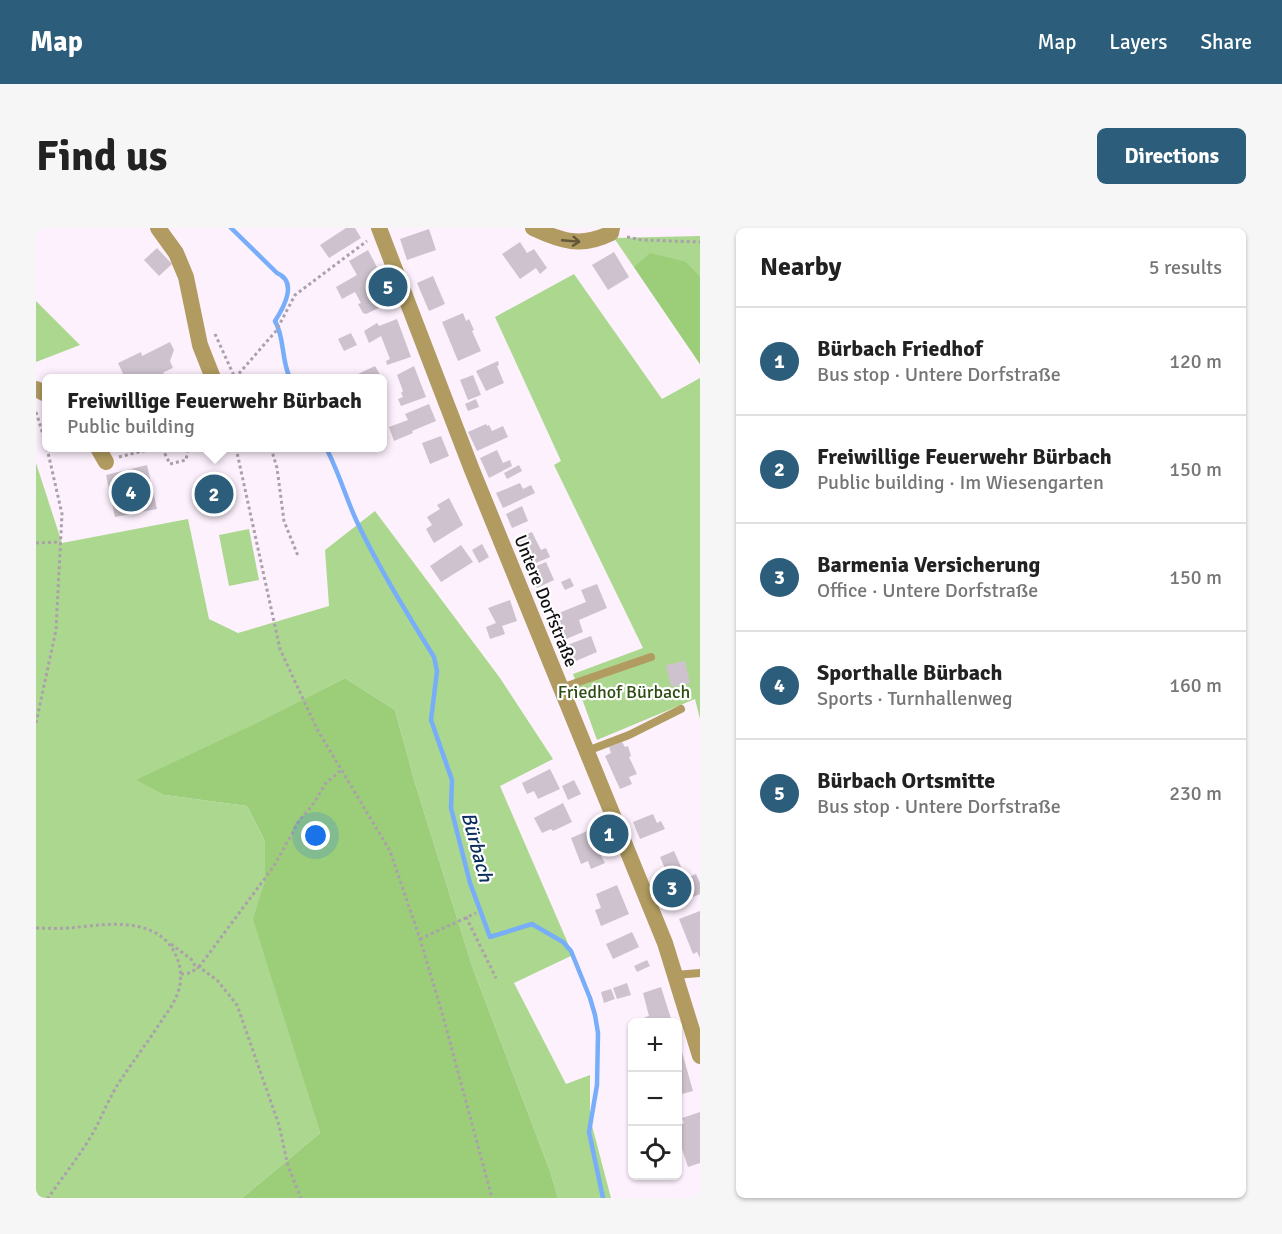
<!DOCTYPE html>
<meta charset="utf-8">
<style>
body{margin:0;font-family:Signika,sans-serif;background:#f6f6f6;color:#222}
.controls{position:absolute;right:18px;bottom:18px;display:grid;overflow:hidden;border-radius:9px;box-shadow:0 2px 4px #0004}
.controls button{width:54px;height:54px;display:grid;place-items:center;padding:0;border:0;border-bottom:2px solid #e0e0e0;background:#fff;color:#222;font:30px sans-serif}
.you{position:absolute;left:280px;top:608px;width:21px;height:21px;margin:-15px;border:4px solid #fff;border-radius:50%;background:#1a73e8;box-shadow:0 0 0 9px #1a73e833}
.badge{display:grid;place-items:center;width:39px;height:39px;border-radius:50%;background:#2c5d7b;color:#fff;font-size:20px;font-weight:700}
.pin{position:absolute;translate:-50% -50%;border:3px solid #fff;box-shadow:0 2px 6px #0006}
.popup{position:absolute;left:6px;top:146px;width:345px;height:78px;box-sizing:border-box;display:grid;place-content:center;border-radius:9px;background:#fff;filter:drop-shadow(0 2px 4px #0005);font-size:20px;white-space:nowrap;color:#767676}
.popup b{font-size:22px;color:#222}
.popup::after{content:'';position:absolute;left:50%;top:100%;margin-left:-12px;border:12px solid transparent;border-top-color:#fff}
.list{margin:0;padding:0;list-style:none}
h2{display:flex;justify-content:space-between;align-items:center;height:78px;margin:0;padding:0 24px;font-size:26px}
h2 small{font-size:20px;font-weight:400;color:#767676}
.list li{display:grid;grid-template-columns:39px 1fr auto;gap:18px;align-items:center;box-sizing:border-box;height:108px;padding:0 24px;border-top:2px solid #e0e0e0}
.list b{display:block;font-size:22px;white-space:nowrap}
.list p{margin:0;font-size:20px;white-space:nowrap;color:#767676}
.list em{font-size:20px;font-style:normal;color:#767676}
.icon{flex:none;width:33px;height:33px;fill:none;stroke:currentColor;stroke-width:2;stroke-linecap:round;stroke-linejoin:round}
.map{position:relative;flex:none;width:664px;height:970px;overflow:hidden;border-radius:9px}
header{display:flex;align-items:center;gap:36px;box-sizing:border-box;height:84px;padding:0 30px;background:#2c5d7b;color:#fff}
header strong{font-size:28px}
nav{display:flex;gap:33px;margin-inline-start:auto;font-size:21px}
.intro{display:flex;align-items:center;justify-content:space-between;box-sizing:border-box;height:144px;padding:0 36px}
h1{margin:0;font-size:42px}
.button{padding:15px 27px;border-radius:9px;background:#2c5d7b;color:#fff;font-size:21px;font-weight:700}
main{display:flex;gap:36px;padding:0 36px}
aside{flex:1;background:#fff;border-radius:9px;box-shadow:0 2px 4px #0004}
.map>svg:first-child{display:block}
.green{fill:#acd78f}
.forest{fill:#9cce7a}
.lines{fill:none;stroke-linecap:round;stroke-linejoin:round}
.stream{stroke:#78adf9;stroke-width:4.5}
.building{fill:#cdc2cd}
.path{stroke:#aaa1aa;stroke-width:3;stroke-dasharray:3 3;stroke-linecap:butt}
.service{stroke:#b19b60;stroke-width:8}
.minor{stroke:#b19b60;stroke-width:16}
.tertiary{stroke:#b19b60;stroke-width:16}
.oneway{stroke:#62553a}
.labels{text-anchor:middle;dominant-baseline:central;stroke-width:4.5;stroke-linejoin:round;paint-order:stroke}
.street-label{font-size:18px;fill:#130f13;stroke:#fff}
.park-label{font-size:18px;fill:#2e4d13;stroke:#fff}
.water-label{font-size:20px;font-style:italic;fill:#0b2e5d;stroke:#fff}
</style>
<header>
<strong>Map</strong>
<nav><a>Map</a><a>Layers</a><a>Share</a></nav>
</header>
<div class="intro"><h1>Find us</h1><a class="button">Directions</a></div>
<main>
<div class="map">
<svg width="664" height="970" viewBox="0 0 664 970">
<rect width="100%" height="100%" fill="#fdf1fd"/>
<g class="green">
<polygon points="664,8 664,136 578,10"/>
<polygon points="538,46 626,171 664,150 664,491 659,471 561,512 537,446 607,420 518,237 525,233 459,89"/>
<polygon points="0,73 44,117 0,134"/>
<polygon points="0,235 26,315 152,291 173,391 202,405 293,378 289,322 339,283 464,450 517,531 464,558 537,727 478,755 530,856 554,847 554,890 575,970 522,970 514,943 436,738 379,555 359,482 309,450 222,495 129,567 211,578 229,613 229,654 218,691 284,905 206,970 0,970"/>
<polygon points="213,301 223,352 193,358 183,307"/>
</g>
<g class="forest">
<polygon points="614,25 650,34 664,49 664,136 598,39"/>
<polygon points="309,450 359,482 379,555 436,738 514,943 522,970 206,970 284,905 217,691 229,653 229,613 211,578 129,567 100,552 221,495"/>
</g>
<g class="lines">
<g class="stream">
<path d="M195,0L241,45C262,54 248,79 239,93C249,110 245,132 254,150"/>
<path d="M290,220C303,244 310,271 322,296C344,342 371,385 398,429L401,443L395,492L416,552L415,580L434,655L454,709L496,696L527,714L535,723L554,770L559,787L562,805L561,857L553,904L567,970"/>
</g>
</g>
<g class="building">
<polygon points="310,0 319,0 325,10 293,30 284,17"/>
<polygon points="393,1 400,22 371,32 364,11"/>
<polygon points="484,14 491,25 498,21 511,40 504,46 500,40 484,51 466,26"/>
<polygon points="121,20 136,36 123,48 108,32"/>
<polygon points="332,22 344,45 337,49 351,76 330,86 327,85 322,76 325,75 319,64 306,71 300,59 321,47 313,33"/>
<polygon points="578,24 593,49 572,62 556,37"/>
<polygon points="397,48 409,76 393,83 381,55"/>
<polygon points="427,85 430,93 433,91 438,102 436,103 445,123 422,133 406,94"/>
<polygon points="361,91 375,129 351,137 350,133 354,131 345,108 333,115 328,103 341,95 343,98"/>
<polygon points="315,105 321,117 308,123 302,111"/>
<polygon points="134,114 138,122 134,133 137,140 128,144 125,150 89,150 82,135 105,124 106,128"/>
<polygon points="462,133 463,137 461,138 468,155 450,163 440,143"/>
<polygon points="339,138 346,150 324,150 322,146"/>
<polygon points="378,138 390,169 365,178 362,171 367,169 365,165 367,163 361,147"/>
<polygon points="437,147 445,167 432,172 424,152"/>
<polygon points="440,171 443,179 432,183 429,176"/>
<polygon points="393,176 400,193 376,203 377,205 358,213 353,199 372,192 369,186"/>
<polygon points="450,196 451,198 453,197 456,203 467,198 472,209 441,223 432,204"/>
<polygon points="405,208 413,228 394,236 386,215"/>
<polygon points="461,222 467,235 474,232 476,238 453,250 444,230"/>
<polygon points="111,237 121,281 79,289 70,247"/>
<polygon points="483,237 486,243 471,251 468,245"/>
<polygon points="484,255 487,261 495,257 499,265 467,280 460,265"/>
<polygon points="413,270 427,297 398,315 390,301 396,297 391,289 404,281 401,277"/>
<polygon points="486,278 492,293 476,300 470,286"/>
<polygon points="496,304 505,322 510,320 514,329 500,335 498,329 489,333 480,311"/>
<polygon points="446,316 453,329 443,335 436,322"/>
<polygon points="425,317 437,334 405,354 394,338"/>
<polygon points="510,334 518,352 501,360 493,341"/>
<polygon points="534,350 538,358 529,362 525,354"/>
<polygon points="561,356 571,380 543,392 547,404 523,414 520,406 517,407 511,393 514,391 513,389 550,374 545,362"/>
<polygon points="474,372 481,393 466,398 469,406 454,411 450,399 460,395 452,380"/>
<polygon points="555,408 561,424 533,436 526,419"/>
<polygon points="649,433 654,455 635,459 630,437"/>
<polygon points="586,514 589,519 592,518 595,528 593,529 601,546 593,549 596,556 584,561 569,528 575,525 573,519"/>
<polygon points="514,541 524,561 502,571 498,563 491,566 486,555"/>
<polygon points="538,552 545,566 532,572 526,558"/>
<polygon points="527,575 536,594 517,603 515,601 506,605 498,590"/>
<polygon points="617,586 621,595 625,593 629,601 604,611 597,594"/>
<polygon points="556,601 562,617 566,616 569,625 565,628 569,635 555,641 552,633 545,636 535,610"/>
<polygon points="638,623 646,641 640,644 643,651 645,652 660,646 664,655 664,666 638,677 626,649 639,643 637,640 630,643 624,629"/>
<polygon points="581,657 593,686 565,698 559,682 565,680 560,666"/>
<polygon points="664,683 664,730 661,724 657,726 643,691"/>
<polygon points="596,704 603,719 577,731 570,716"/>
<polygon points="611,732 614,738 601,744 598,738"/>
<polygon points="591,755 595,767 581,771 577,760"/>
<polygon points="625,759 636,794 611,794 609,789 613,788 607,765"/>
<polygon points="575,761 579,771 568,775 565,764"/>
<polygon points="646,824 657,863 642,867 642,825"/>
<polygon points="664,884 664,935 652,939 642,909 642,898 648,895 646,890"/>
</g>
<g class="lines">
<g class="path">
<polyline points="591,9 606,12 664,14"/>
<polyline points="179,106 199,150"/>
<polyline points="199,150 240,103 259,67 331,13"/>
<polyline points="0,184 10,216"/>
<polyline points="126,220 134,236 150,232 152,220"/>
<polyline points="200,220 244,421 281,501 354,623 384,711 407,788 456,970"/>
<polyline points="217,220 224,220"/>
<polyline points="235,220 241,240 248,293 262,328"/>
<polyline points="83,229 119,220"/>
<polyline points="0,315 24,314"/>
<polyline points="0,495 20,402 26,286 11,220"/>
<polyline points="430,689 460,750"/>
<path d="M0,700C11,700 21,701 32,700C59,698 92,691 118,704C138,714 149,739 143,761C140,772 134,781 128,789C114,811 98,832 84,853C72,871 65,892 54,910C41,931 26,950 12,970"/>
<polyline points="384,711 440,685"/>
<polyline points="135,716 155,731 161,741"/>
<polyline points="163,739 238,638 264,591 276,578 290,555 304,543"/>
<polyline points="145,746 154,745 163,739 181,752 201,777 243,897 252,938 265,970"/>
</g>
<g class="service">
<polyline points="525,460 615,429"/>
<polyline points="551,523 593,507 645,481"/>
<polyline points="639,747 664,745"/>
</g>
<g class="minor">
<polyline points="122,0 140,25 150,49 164,117 177,150"/>
<path d="M497,0C525,13 545,20 575,5L576,0"/>
<polyline points="0,161 10,166"/>
<polyline points="62,220 70,234"/>
</g>
<polyline class="tertiary" points="343,0 436,242 629,715 664,828"/>
</g>
<defs><path id="oneway-shaft" d="M-6 0H5M1.5-3L5.5 0L1.5 3" fill="none" stroke-width="1.6" stroke-linecap="round" stroke-linejoin="round" transform="scale(1.5)"/></defs>
<use class="oneway" href="#oneway-shaft" transform="translate(535 13) rotate(5)"/>
<g class="labels">
<g class="street-label">
<text transform="translate(510 373) rotate(68)">Untere Dorfstraße</text>
</g>
<g class="park-label">
<text x="588" y="464">Friedhof Bürbach</text>
</g>
<g class="water-label">
<text transform="translate(441 619) rotate(75)">Bürbach</text>
</g>
</g>
</svg>
<div class="controls">
<button>+</button>
<button>−</button>
<button><svg class="icon" aria-label="locate" viewBox="0 0 24 24"><circle cx="12" cy="12" r="6"/><path d="M12 2v4M12 18v4M2 12h4M18 12h4"/></svg></button>
</div>
<div class="you"></div>
<div class="pin badge" style="left:573px;top:606px">1</div>
<div class="pin badge" style="left:178px;top:266px">2</div>
<div class="popup"><b>Freiwillige Feuerwehr Bürbach</b>Public building</div>
<div class="pin badge" style="left:636px;top:660px">3</div>
<div class="pin badge" style="left:95px;top:264px">4</div>
<div class="pin badge" style="left:352px;top:59px">5</div>
</div>
<aside>
<h2>Nearby<small>5 results</small></h2>
<ul class="list">
<li><span class="badge">1</span><div><b>Bürbach Friedhof</b><p>Bus stop · Untere Dorfstraße</p></div><em>120 m</em></li>
<li><span class="badge">2</span><div><b>Freiwillige Feuerwehr Bürbach</b><p>Public building · Im Wiesengarten</p></div><em>150 m</em></li>
<li><span class="badge">3</span><div><b>Barmenia Versicherung</b><p>Office · Untere Dorfstraße</p></div><em>150 m</em></li>
<li><span class="badge">4</span><div><b>Sporthalle Bürbach</b><p>Sports · Turnhallenweg</p></div><em>160 m</em></li>
<li><span class="badge">5</span><div><b>Bürbach Ortsmitte</b><p>Bus stop · Untere Dorfstraße</p></div><em>230 m</em></li>
</ul>
</aside>
</main>
